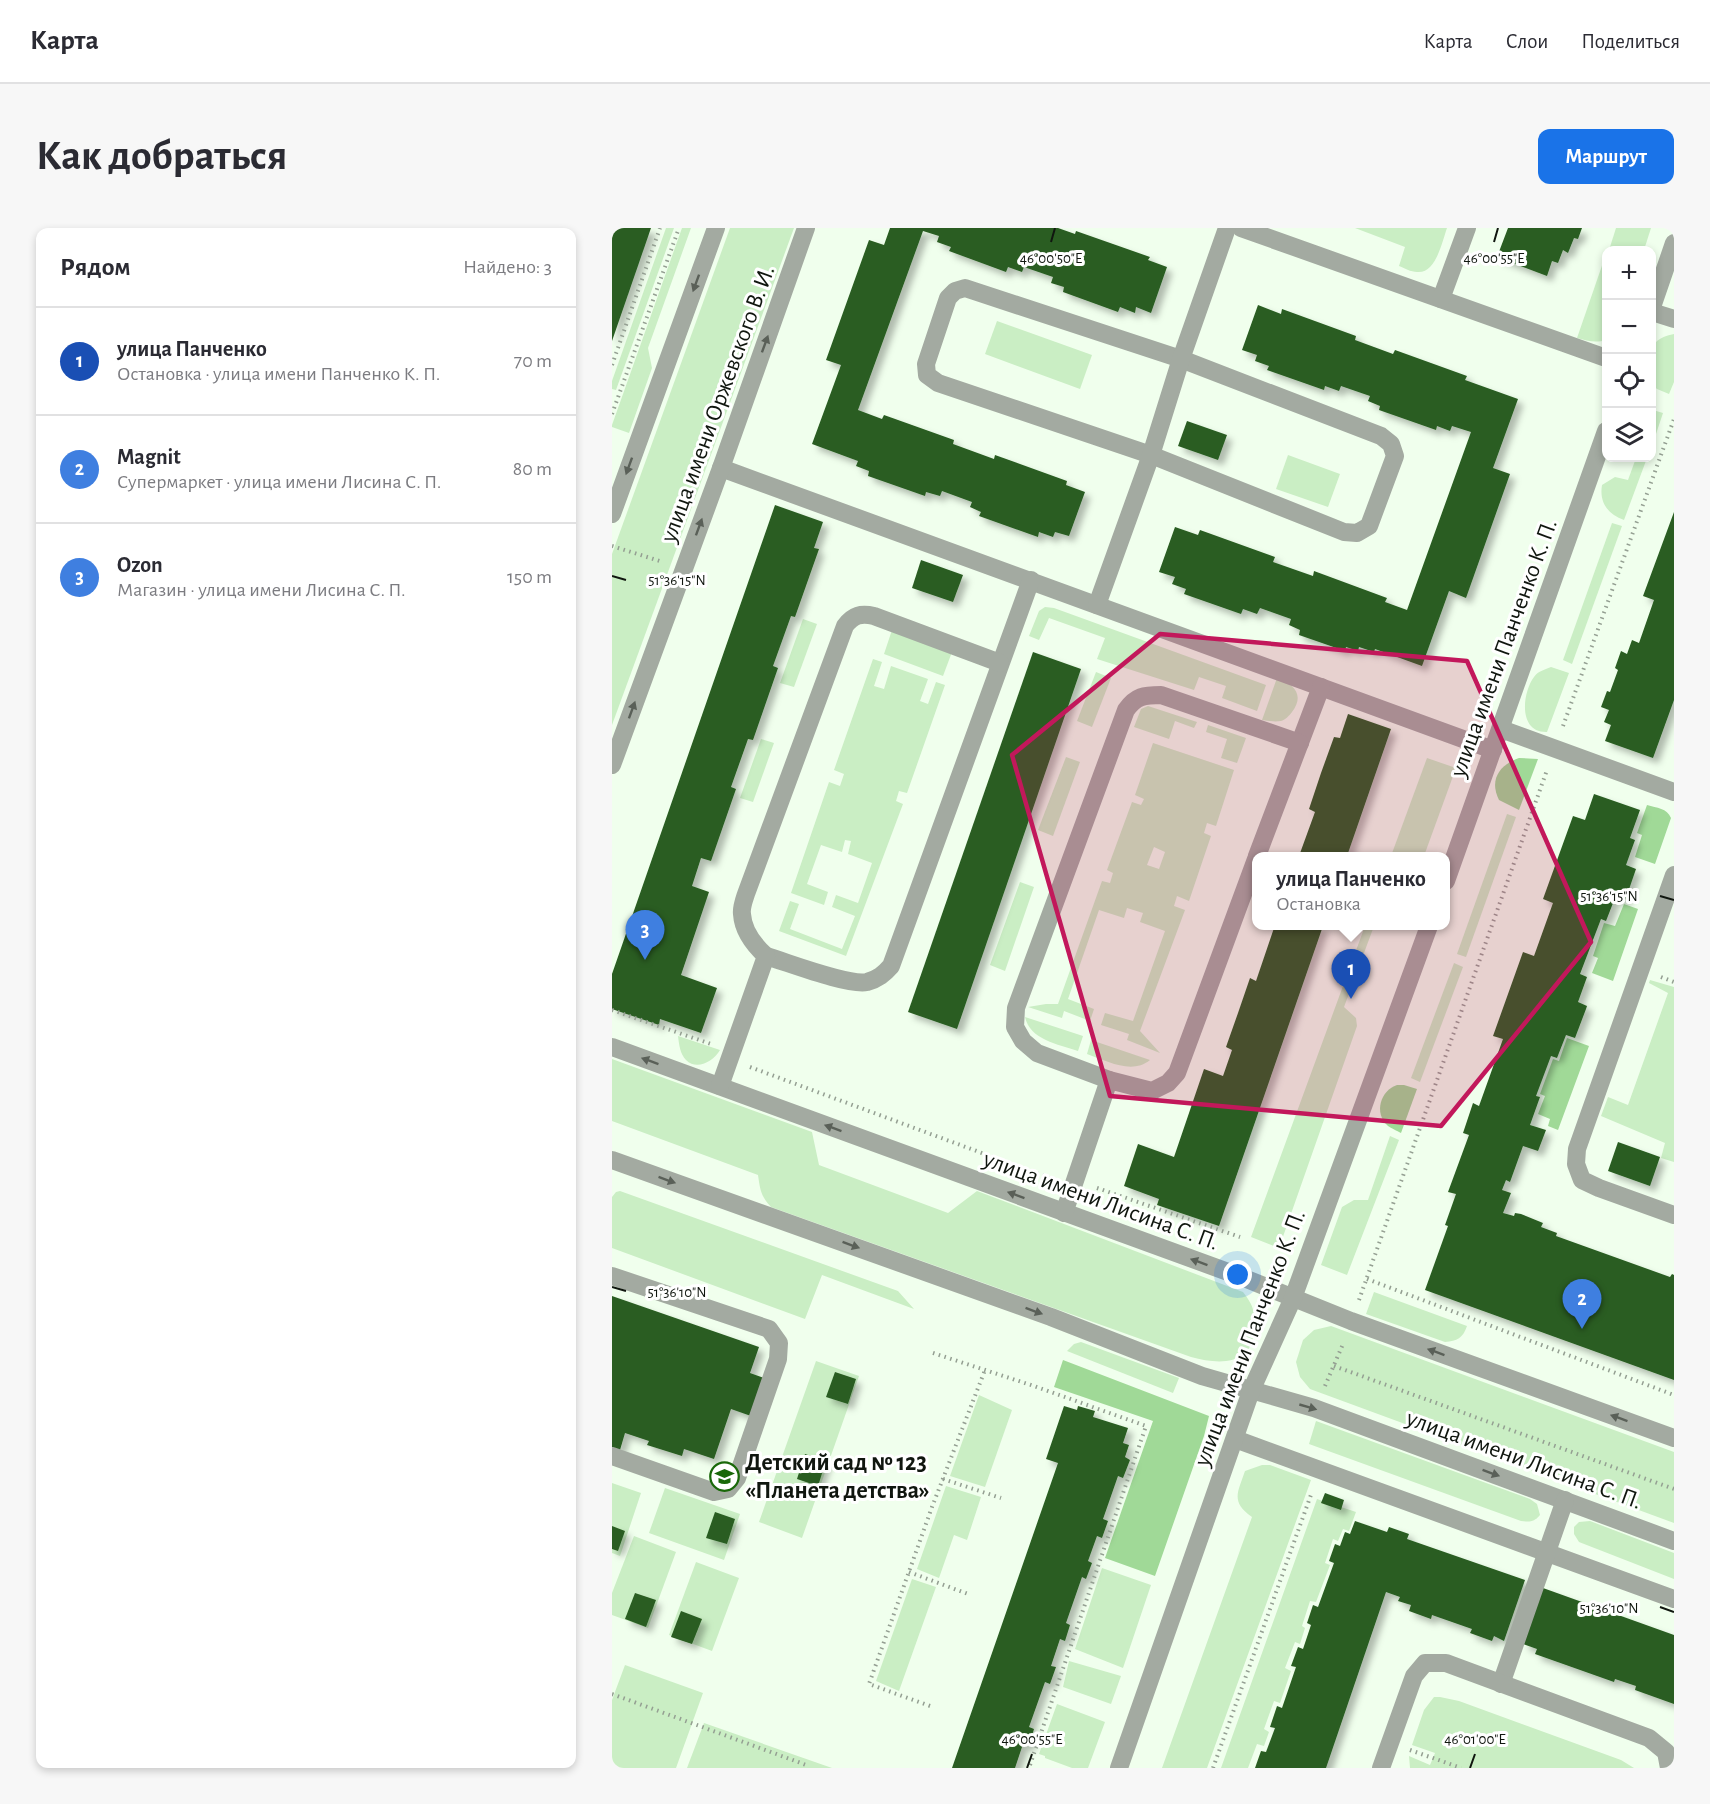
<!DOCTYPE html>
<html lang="ru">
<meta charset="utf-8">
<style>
body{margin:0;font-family:"Alegreya Sans",sans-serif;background:#f7f7f7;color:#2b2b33}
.controls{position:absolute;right:18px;top:18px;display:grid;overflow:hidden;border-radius:12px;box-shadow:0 3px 9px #0003}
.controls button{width:54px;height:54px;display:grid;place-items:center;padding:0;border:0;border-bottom:2px solid #e1e1e2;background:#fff;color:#2b2b33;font:30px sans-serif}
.you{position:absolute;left:626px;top:1047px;width:21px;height:21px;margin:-15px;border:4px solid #fff;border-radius:50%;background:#1a73e8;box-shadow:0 0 0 9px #1a73e833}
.badge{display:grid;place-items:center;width:39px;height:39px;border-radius:50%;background:#1a73e8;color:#fff;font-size:20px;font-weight:700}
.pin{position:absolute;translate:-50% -50px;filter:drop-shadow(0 2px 3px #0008)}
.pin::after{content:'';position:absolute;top:32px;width:21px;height:18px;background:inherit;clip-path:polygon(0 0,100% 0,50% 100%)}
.popup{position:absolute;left:640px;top:624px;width:198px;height:78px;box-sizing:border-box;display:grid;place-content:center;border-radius:12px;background:#fff;filter:drop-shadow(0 2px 4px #0005);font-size:20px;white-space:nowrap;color:#7c7c81}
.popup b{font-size:22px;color:#2b2b33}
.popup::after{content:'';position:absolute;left:50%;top:100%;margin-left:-12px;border:12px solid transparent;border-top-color:#fff}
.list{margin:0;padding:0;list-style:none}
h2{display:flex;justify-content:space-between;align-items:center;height:78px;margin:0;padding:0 24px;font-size:26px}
h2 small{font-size:20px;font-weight:400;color:#7c7c81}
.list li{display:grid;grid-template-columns:39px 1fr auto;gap:18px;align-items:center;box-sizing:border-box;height:108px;padding:0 24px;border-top:2px solid #e1e1e2}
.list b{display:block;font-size:22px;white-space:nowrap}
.list p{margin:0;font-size:20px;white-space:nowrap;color:#7c7c81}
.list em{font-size:20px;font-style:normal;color:#7c7c81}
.icon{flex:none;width:33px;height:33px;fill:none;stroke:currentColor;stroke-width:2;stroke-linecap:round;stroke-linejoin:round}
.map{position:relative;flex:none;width:1062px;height:1540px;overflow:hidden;border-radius:12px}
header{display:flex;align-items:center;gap:36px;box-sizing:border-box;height:84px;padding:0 30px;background:#fff;border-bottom:2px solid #e1e1e2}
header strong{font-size:28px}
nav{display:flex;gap:33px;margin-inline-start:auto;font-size:21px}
.intro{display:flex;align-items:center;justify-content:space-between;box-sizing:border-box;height:144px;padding:0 36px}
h1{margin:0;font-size:42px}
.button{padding:15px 27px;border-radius:12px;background:#1a73e8;color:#fff;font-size:21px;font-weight:700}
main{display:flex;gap:36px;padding:0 36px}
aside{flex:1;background:#fff;border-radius:12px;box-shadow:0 3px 9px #0003}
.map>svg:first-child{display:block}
.green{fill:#caeec4;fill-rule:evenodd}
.forest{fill:#a0d997}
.building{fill:#295d21;filter:url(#shadow)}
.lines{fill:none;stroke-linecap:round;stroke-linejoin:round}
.path{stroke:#949f92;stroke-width:4;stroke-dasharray:1.5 4.5;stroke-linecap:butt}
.minor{stroke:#a3aaa1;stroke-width:18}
.oneway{fill:#5a6058}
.marked{fill:#c2185b;fill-opacity:0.2;stroke:#c2185b;stroke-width:4.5;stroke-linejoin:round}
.ticks{fill:none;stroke:#10160f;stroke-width:2}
.labels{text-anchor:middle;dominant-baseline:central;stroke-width:6;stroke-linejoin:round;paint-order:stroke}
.street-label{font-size:24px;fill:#10160f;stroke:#fff}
.poi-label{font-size:24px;font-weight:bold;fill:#10160f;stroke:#fff;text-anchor:start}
.ticks-label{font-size:15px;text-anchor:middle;fill:#10160f;stroke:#fff;stroke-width:6;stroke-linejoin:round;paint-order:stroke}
</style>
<header>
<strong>Карта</strong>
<nav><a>Карта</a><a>Слои</a><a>Поделиться</a></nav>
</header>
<div class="intro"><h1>Как добраться</h1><a class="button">Маршрут</a></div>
<main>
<aside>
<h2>Рядом<small>Найдено: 3</small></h2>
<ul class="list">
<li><span class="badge" style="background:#1a4fb4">1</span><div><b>улица Панченко</b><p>Остановка · улица имени Панченко К. П.</p></div><em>70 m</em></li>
<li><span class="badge" style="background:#3f7fe0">2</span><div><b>Magnit</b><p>Супермаркет · улица имени Лисина С. П.</p></div><em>80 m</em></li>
<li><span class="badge" style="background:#3f7fe0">3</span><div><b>Ozon</b><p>Магазин · улица имени Лисина С. П.</p></div><em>150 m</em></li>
</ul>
</aside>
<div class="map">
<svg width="1062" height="1540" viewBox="0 0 1062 1540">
<defs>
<filter id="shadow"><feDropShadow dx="5.5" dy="5.5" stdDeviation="3" flood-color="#0004"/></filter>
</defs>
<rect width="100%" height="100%" fill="#f0ffed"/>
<g class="green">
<polygon points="54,0 62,0 4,162 0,161 0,153"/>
<polygon points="70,0 79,0 36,120 40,140 17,205 0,199 0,197"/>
<polygon points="118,0 182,0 0,497 0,326"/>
<path d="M743,0H835C830,14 824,46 805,44C799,44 792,40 787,38L793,19Z"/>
<polygon points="1004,0 1039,0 1032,22 1008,22 998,19"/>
<path d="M994,26V112C984,115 975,113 965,110Z"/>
<polygon points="385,93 480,127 468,161 373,126"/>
<path d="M1062,106V154L1057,166L1045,161L1040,156C1039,131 1031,112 1062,106Z"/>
<polygon points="1041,182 1051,185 1040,218 1040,186"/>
<polygon points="676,227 728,246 716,279 664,261"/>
<path d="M1024,230H1035L1012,292C996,286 987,275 990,257L1003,249L1016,252Z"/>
<polygon points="1000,295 1010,298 960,436 951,432"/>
<polygon points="433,379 442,380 654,457 645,483 610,470 614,458 587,449 582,462 485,431 493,410 437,390 427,412 417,408 427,383"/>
<polygon points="191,391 205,396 182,459 168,455"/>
<polygon points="280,402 340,424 331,448 272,426"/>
<polygon points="261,431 270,434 262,458 272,461 279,438 316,451 308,473 316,476 324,454 333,457 295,565 287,563 284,573 291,576 234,728 167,703 178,673 187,676 178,701 230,721 243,688 220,679 224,667 246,675 260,635 236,626 239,613 233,612 230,624 209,617 195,656 216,664 212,677 179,665 217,554 228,558 232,546 222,542"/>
<path d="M939,439L957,445L935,504C906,505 910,465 922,449C926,443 932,442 939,439Z"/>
<polygon points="484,444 499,450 480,499 465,493"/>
<path d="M665,450C682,456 693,467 680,484C677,488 673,492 669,493C663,494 656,493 650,492Z"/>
<polygon points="536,478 585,494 582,500 563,493 557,511 522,499 529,481"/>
<polygon points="596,497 634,510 625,535 609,530 615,511 594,504"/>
<polygon points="149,511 162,515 141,574 128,570"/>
<path d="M541,515L622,542L604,598L595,595L592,605L599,608L577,673L565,668L562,678L573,682L528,803L548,825L515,812L517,806L489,797L493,785L521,793L553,703L528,694L531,685L515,680L512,690L487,682L456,771L482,781L478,793L452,783L450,790L416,779L434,776H446L490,653L498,655L501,645L495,642L520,574L529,577L532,571L523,567ZM542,619L553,624L547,641L535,637Z"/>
<polygon points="454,529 468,534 441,608 426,602"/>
<polygon points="815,530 844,540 812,628 779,628"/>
<polygon points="895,586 904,589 854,729 845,726"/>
<polygon points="408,654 422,659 393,743 378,737"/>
<polygon points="753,698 762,698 732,779 744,790 745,798 667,1020 639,1009"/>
<polygon points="842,735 851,739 808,854 799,850"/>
<polygon points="1038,752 1062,759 1062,934 1049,930 1053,915 989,888 996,869 1016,877 1056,765 1037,755"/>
<path d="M413,789L471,808L466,823C446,816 418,812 413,789Z"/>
<path d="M66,808L108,822C102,833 85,843 74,832C68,826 67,816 66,808Z"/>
<path d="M479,812L538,832C520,847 495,833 475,826Z"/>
<path d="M0,831L200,904L207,937L336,985L365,963L631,1064C641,1077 643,1083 643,1099C641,1138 608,1137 579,1129L159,979C149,969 148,961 146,947L0,893Z"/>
<polygon points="778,908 787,912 735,1047 709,1037 730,979 742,972 756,972"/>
<polygon points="8,963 286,1063 302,1081 210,1047 193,1091 0,1020 0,969 4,964"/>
<path d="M762,1064L855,1098C851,1110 845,1113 833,1114L754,1086Z"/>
<polygon points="719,1098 1062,1224 1062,1295 698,1161 688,1149 684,1134 691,1112 702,1102"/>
<polygon points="469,1114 567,1150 561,1165 455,1123 462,1116"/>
<polygon points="204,1133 247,1148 190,1310 147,1294"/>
<polygon points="367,1167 400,1182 373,1259 338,1248"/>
<path d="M704,1193L918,1271L925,1276L928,1287C922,1294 918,1294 909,1293L697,1216Z"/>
<path d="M650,1237H658L699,1252L595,1540H550L640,1289C618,1274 626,1264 633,1243Z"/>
<polygon points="0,1255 29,1265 8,1328 0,1325"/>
<polygon points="334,1258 369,1269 355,1312 342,1307 327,1350 305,1341"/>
<polygon points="53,1260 128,1286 112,1332 37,1305"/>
<polygon points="705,1271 744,1284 737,1303 731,1301 726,1313 721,1311 713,1335 718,1337 704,1374 698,1373 690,1398 693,1400 688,1416 683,1414 673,1440 679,1443 668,1475 662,1473 652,1501 657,1504 652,1518 645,1516 636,1540 609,1540"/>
<polygon points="978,1293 1062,1325 1062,1351 967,1314 962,1306 962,1299 967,1294"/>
<polygon points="22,1308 64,1324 36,1400 0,1387 0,1365"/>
<polygon points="84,1334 127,1350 100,1423 57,1407"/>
<polygon points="490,1340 539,1357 511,1440 463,1421"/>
<polygon points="300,1351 324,1359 287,1463 264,1453"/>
<polygon points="457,1433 509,1448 499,1476 451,1459"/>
<polygon points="13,1437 91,1465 64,1540 0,1540 0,1472"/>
<polygon points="822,1469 828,1469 847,1473 1009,1532 1022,1540 798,1540 797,1528 818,1537 823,1525 800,1517 812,1482"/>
<polygon points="445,1476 493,1494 476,1540 460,1540 433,1530 433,1528 427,1526"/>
<polygon points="92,1495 220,1540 75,1540"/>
</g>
<g class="forest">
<path d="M907,530L926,531L907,582L887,572C877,552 887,537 907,530Z"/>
<path d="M1035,577C1045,580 1055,580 1059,590L1043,636L1023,629L1030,607L1025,605Z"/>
<polygon points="1012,676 1026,681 1001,753 980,745 986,730 981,728 992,695 1003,698"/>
<polygon points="955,810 977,818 946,902 936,898 938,891 926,886 933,868 928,866 941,831 947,833"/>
<path d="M785,857H792L805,861L789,905C785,903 779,900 776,898C761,885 769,862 785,857Z"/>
<polygon points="451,1132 597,1188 592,1208 543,1348 493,1330 541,1193 442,1159"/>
</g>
<g class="building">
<polygon points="0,0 39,0 0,113"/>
<polygon points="278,0 446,0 463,6 464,3 538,29 536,32 555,39 539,85 524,79 523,85 508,79 506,84 451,64 452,59 439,55 441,49 412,39 410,44 396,39 394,44 337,23 339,19 325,14 327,8 311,3 246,182 270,191 272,187 342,212 341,216 382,231 383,227 455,253 454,257 473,264 457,308 443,304 441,309 427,304 426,309 367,288 369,284 358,279 360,274 330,263 328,268 314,264 313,268 256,248 257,243 244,238 246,233 200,216 229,137 214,132 257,12 272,17"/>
<polygon points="896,0 970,0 966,11 962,10 956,25 951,22 946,35 940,33 935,48 885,29"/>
<polygon points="646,77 669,86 670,81 744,108 743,112 781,126 783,122 855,148 853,152 906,171 881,240 898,246 854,370 837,363 810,438 763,421 762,424 747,419 746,423 734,419 733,423 687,407 688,402 677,397 679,391 648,380 645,386 631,381 629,386 572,366 574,361 560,356 563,349 547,344 563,299 586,307 588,302 663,329 661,334 701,348 702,343 775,370 773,374 795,382 859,204 840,198 838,203 825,198 824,202 767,182 768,178 756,173 758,168 729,158 727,163 713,158 712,162 655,142 657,138 643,133 645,127 630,122"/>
<polygon points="575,193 615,207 606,232 566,218"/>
<polygon points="163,277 211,294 202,320 207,321 183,389 179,388 161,438 166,440 141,512 136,511 119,559 124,561 99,633 89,630 80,658 97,664 69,747 105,760 89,805 48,791 47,797 0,781 0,746"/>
<polygon points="1062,284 1062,472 1041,530 993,513 999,497 992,494 997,482 989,479 995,463 998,464 1006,442 1003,440 1009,423 1015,426 1020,412 1027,415 1042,372 1031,368"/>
<polygon points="309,332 351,347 341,374 300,360"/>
<polygon points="421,424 469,441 345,801 296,784"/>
<polygon points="736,486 779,501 735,628 687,628 703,584 697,581 709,545 722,509 728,510"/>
<polygon points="982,566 1028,582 1018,610 1023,612 1014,637 1024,641 1013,673 1003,670 994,693 989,691 968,746 975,749 966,774 975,778 974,781 963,810 954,807 945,830 939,828 924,868 928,869 918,897 934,902 926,923 911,918 898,954 894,952 890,962 899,965 891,985 902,988 903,985 909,986 931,995 929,999 945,1005 944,1008 1058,1049 1060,1046 1062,1047 1062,1152 813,1062 836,998 833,997 844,966 836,964 857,907 851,905 861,875 867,878 891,811 881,808 911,724 922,728 941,675 931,671 961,588 973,592"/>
<polygon points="654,698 711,698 607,998 545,977 547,971 512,958 526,916 562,929 592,841 611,848 620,822 614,819 626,785 638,750 644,753 662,700"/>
<polygon points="1006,914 1048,929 1038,958 996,943"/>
<polygon points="0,1068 147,1119 138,1145 152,1150 139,1188 119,1181 102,1231 72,1221 70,1228 35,1217 37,1213 13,1205 8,1222 0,1219"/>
<polygon points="223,1144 244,1151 236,1176 214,1169"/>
<polygon points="452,1178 465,1182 466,1178 483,1183 481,1189 516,1200 511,1215 517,1217 513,1229 518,1232 511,1250 506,1248 491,1291 496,1293 490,1310 485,1308 476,1333 480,1335 474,1351 470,1349 454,1395 458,1397 453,1413 448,1411 439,1438 444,1439 438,1456 433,1454 417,1499 422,1501 417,1518 411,1516 403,1540 340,1540 446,1235 434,1231"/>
<polygon points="193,1226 214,1233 206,1258 185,1251"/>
<polygon points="713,1265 732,1272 729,1282 709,1275"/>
<polygon points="103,1284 123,1291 115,1316 94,1310"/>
<polygon points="743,1293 775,1304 777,1299 797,1306 795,1311 913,1352 892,1413 882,1408 880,1413 858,1405 860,1401 820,1387 819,1391 797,1383 799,1377 786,1373 788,1369 774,1364 714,1540 643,1540 649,1523 654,1524 663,1500 658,1499 665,1478 670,1480 684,1439 679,1438 686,1419 691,1421 699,1397 695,1395 701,1377 706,1379 722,1335 717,1333 723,1316 728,1318 733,1304 738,1306"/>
<polygon points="0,1298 13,1303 6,1323 0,1321"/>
<polygon points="931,1360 1062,1407 1062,1476 1023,1462 1024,1458 1003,1451 1002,1454 923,1426 925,1421 911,1416"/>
<polygon points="23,1365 44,1372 34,1399 13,1391"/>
<polygon points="69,1383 90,1391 80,1416 59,1409"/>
</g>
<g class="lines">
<g class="path">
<polyline points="0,137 48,0"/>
<polyline points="0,186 67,0"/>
<polyline points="0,318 51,334"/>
<polyline points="951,498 1062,191"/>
<polyline points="1049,749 1062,754"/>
<polyline points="0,782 99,816"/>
<polyline points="138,839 440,951"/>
<polyline points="485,960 628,1009"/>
<polyline points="755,1051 1062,1167"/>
<polyline points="747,1072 935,542"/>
<polyline points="321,1125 422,1158 534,1198 417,1540"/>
<polyline points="722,1138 1062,1261"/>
<polyline points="713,1158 731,1116"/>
<polyline points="331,1251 389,1270"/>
<polyline points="297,1344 356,1366"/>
<polyline points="0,1466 197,1538"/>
<polyline points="318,1478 257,1456 320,1279 373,1142"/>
<polyline points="798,1522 849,1540"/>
<polyline points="601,1540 700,1264"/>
</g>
<g class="minor">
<polyline points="629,0 994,130"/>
<polygon points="353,60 569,131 769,208 779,216 783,228 757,298 745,305 732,304 539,227 326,155 315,147 314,136 336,70 343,63"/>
<polyline points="829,71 855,0"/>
<polyline points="1040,79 1062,15"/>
<polyline points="1040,84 1062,91"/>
<polyline points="109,240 881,522"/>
<polyline points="0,286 104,0"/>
<polyline points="485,377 539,227 569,131 615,0"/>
<polyline points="889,501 1062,564"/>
<polyline points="0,537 109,240 194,0"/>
<polyline points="645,628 709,459"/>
<polyline points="1062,647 965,921 964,936 970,952 987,960 1062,987"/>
<polyline points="834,653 994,203"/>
<path d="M154,728C175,734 236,758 255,754C266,751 272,746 279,738L419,352"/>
<polyline points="0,819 627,1048 739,1093 1062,1210"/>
<path d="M497,852L425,825L411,813L403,799L404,780L514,482C524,468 532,467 549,467L688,515"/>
<path d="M108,858L154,728C142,717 131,703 130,686C129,680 132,672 134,666L233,398C241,387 249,385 262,388L388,435"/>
<polyline points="0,932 439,1089 590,1148 702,1180 1062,1313"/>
<polyline points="452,985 497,852 540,863 556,855 565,845 644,631"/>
<polyline points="0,1048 157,1101 167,1115 166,1131 125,1250 116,1261 102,1264 0,1228"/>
<polyline points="623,1211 1062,1371"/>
<polyline points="889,1456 953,1272"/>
<polyline points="507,1540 639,1163 681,1070 817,698"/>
<polyline points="769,1540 802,1448 813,1435 834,1435 1037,1510 1054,1524 1057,1540"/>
</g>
</g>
<defs><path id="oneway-solid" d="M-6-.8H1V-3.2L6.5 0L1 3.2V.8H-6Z" transform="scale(1.5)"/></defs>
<g class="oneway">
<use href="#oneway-solid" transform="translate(84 55) rotate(110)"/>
<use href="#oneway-solid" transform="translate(153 116) rotate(-70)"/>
<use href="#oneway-solid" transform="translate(17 238) rotate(110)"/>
<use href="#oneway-solid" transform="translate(87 299) rotate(-70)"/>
<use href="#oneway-solid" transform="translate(20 482) rotate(-70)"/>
<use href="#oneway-solid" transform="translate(38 833) rotate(-160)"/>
<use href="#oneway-solid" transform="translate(221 900) rotate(-160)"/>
<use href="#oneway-solid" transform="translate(55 952) rotate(20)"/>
<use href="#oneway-solid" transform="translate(404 967) rotate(-160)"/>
<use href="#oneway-solid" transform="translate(239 1017) rotate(20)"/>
<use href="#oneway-solid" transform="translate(587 1034) rotate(-160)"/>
<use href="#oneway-solid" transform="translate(422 1083) rotate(20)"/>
<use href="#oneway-solid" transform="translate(824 1124) rotate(-160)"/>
<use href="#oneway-solid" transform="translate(696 1179) rotate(16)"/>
<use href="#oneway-solid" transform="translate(1007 1190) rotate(-160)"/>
<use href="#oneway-solid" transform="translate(879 1245) rotate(20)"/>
</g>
<path class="marked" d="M548,406L855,433L979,714L829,898L498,868L400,527Z"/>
<path class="ticks" d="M439,14L443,0M882,14L886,0M0,348L14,352M1048,668L1062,672M0,1059L14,1063M1048,1379L1062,1384M415,1540L420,1526M858,1540L863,1526"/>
<defs>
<symbol id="school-ring" viewBox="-11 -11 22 22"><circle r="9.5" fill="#fff" stroke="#196809" stroke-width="1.5"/><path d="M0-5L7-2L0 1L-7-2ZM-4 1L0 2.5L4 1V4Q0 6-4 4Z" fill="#196809"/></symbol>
</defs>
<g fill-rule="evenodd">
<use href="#school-ring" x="96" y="1232" width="33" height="33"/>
</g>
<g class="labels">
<g class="street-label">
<text transform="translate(106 176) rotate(-70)">улица имени Оржевского В. И.</text>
<text transform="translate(892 420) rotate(-70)">улица имени Панченко К. П.</text>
<text transform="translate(489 973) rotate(20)">улица имени Лисина С. П.</text>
<text transform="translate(638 1110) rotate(-69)">улица имени Панченко К. П.</text>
<text transform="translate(912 1232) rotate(20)">улица имени Лисина С. П.</text>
</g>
<g class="poi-label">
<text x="133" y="1235">Детский сад № 123<tspan x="133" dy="28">«Планета детства»</tspan></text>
</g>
</g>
<g class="ticks-label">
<text x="439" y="35">46°00'50"E</text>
<text x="882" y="35">46°00'55"E</text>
<text x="65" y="357">51°36'15"N</text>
<text x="997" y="673">51°36'15"N</text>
<text x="65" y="1069">51°36'10"N</text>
<text x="997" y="1385">51°36'10"N</text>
<text x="420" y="1516">46°00'55"E</text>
<text x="863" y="1516">46°01'00"E</text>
</g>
</svg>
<div class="controls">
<button>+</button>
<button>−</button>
<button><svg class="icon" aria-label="locate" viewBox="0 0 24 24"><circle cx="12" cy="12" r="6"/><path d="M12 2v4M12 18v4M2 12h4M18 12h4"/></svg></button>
<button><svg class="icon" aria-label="layers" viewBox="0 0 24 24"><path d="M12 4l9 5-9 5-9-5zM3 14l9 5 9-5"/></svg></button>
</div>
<div class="you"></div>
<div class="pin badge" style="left:739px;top:771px;background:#1a4fb4">1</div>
<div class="popup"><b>улица Панченко</b>Остановка</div>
<div class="pin badge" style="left:970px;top:1101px;background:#3f7fe0">2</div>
<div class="pin badge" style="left:33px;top:732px;background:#3f7fe0">3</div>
</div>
</main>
